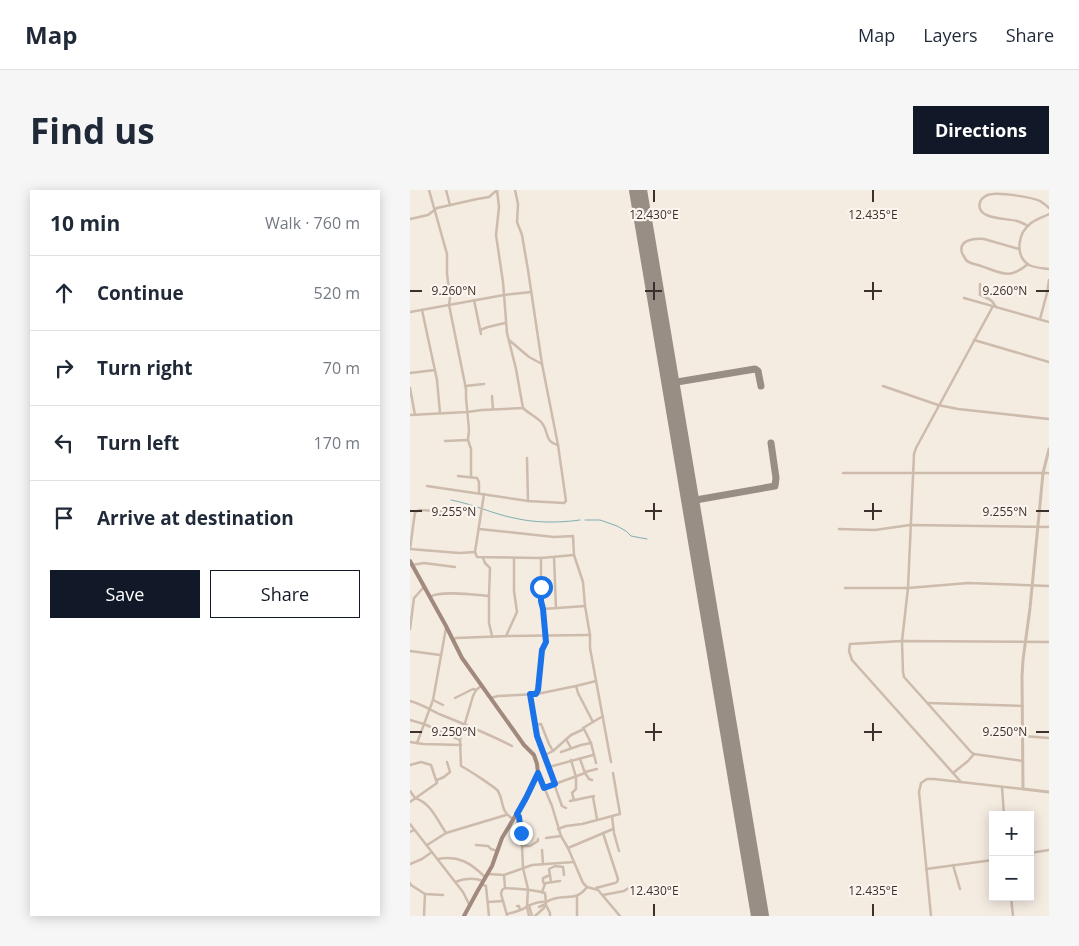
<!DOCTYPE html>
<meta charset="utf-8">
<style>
body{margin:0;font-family:"Open Sans",sans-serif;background:#f6f6f7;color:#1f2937}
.controls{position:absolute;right:15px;bottom:15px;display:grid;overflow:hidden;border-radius:0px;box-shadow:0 2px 12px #0003}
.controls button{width:45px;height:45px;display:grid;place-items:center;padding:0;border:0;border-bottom:1px solid #e0e1e3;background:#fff;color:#1f2937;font:25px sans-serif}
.stop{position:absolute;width:15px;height:15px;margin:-11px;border:4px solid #1a73e8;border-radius:50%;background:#fff}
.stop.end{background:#1a73e8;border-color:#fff;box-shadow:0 1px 5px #0008}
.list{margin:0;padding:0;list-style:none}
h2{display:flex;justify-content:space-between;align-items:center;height:65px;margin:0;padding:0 20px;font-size:21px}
h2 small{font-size:16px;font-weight:400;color:#747a83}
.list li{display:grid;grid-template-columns:32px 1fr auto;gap:15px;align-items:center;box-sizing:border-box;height:75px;padding:0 20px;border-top:1px solid #e0e1e3}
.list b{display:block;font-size:19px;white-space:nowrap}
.list em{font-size:16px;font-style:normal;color:#747a83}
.actions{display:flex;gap:10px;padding:15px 20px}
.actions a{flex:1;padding:11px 0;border:1px solid #111827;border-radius:0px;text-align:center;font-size:18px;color:#111827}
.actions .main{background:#111827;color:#fff}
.icon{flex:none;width:28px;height:28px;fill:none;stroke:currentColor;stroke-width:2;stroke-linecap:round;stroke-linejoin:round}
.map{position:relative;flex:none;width:639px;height:726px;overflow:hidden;border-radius:0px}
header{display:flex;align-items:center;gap:30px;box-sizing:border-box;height:70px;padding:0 25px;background:#fff;border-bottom:1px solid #e0e1e3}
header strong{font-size:24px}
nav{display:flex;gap:28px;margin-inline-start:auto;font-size:18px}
.intro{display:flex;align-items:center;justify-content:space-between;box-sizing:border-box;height:120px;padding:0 30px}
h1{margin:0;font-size:35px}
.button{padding:12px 22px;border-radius:0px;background:#111827;color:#fff;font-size:18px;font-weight:700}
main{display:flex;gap:30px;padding:0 30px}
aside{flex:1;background:#fff;border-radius:0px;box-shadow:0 2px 12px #0003}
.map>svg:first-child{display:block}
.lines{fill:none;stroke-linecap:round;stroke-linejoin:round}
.stream{stroke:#7fb0b2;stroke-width:1}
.taxiway{stroke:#988e86;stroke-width:7}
.runway{stroke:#988e86;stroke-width:18}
.minor{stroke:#cdbbac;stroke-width:2.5}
.tertiary{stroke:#cdbbac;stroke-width:3}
.secondary{stroke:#a18a7d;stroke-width:4}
.route{stroke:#1a73e8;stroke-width:6}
.ticks{fill:none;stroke:#3b302b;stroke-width:2}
.ticks-label{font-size:12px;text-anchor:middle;fill:#3b302b;stroke:#fbf5ee;stroke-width:4.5;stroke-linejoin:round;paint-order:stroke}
</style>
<header>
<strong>Map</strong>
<nav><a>Map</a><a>Layers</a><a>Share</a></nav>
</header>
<div class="intro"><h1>Find us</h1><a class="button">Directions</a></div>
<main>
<aside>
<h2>10 min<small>Walk · 760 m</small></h2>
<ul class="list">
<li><svg class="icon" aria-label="ahead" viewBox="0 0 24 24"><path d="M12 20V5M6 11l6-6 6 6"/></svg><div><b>Continue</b></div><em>520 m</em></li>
<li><svg class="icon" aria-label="right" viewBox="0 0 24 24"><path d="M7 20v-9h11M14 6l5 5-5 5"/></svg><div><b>Turn right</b></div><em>70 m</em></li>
<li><svg class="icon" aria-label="left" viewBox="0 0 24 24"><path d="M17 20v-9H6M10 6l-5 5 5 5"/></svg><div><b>Turn left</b></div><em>170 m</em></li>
<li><svg class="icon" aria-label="arrive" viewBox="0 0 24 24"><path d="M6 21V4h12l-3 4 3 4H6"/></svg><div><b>Arrive at destination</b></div></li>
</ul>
<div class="actions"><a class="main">Save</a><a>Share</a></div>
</aside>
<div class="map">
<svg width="639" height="726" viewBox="0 0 639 726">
<rect width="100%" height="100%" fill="#f4ebe1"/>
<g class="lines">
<g class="stream">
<path d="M41,310C63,314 83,324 104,328C125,333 149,333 170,330"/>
<polyline points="175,330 190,330 207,336 216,341 221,346 237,349"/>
</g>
<g class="taxiway">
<polyline points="261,193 345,179 348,181 351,196"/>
<polyline points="280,311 365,296 366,288 361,253"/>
</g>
<polyline class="runway" points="228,0 350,726"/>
<g class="minor">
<polyline points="19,0 37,64 37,84 40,108 39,115 56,199 56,208 59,240 58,250 61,259 61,287"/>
<polyline points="36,0 40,15"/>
<path d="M639,24C633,27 626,29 621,33C608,43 604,65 619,75C625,78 632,78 639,79"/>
<polyline points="0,29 18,25 27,18 67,9 79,7 87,0"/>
<path d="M618,36C614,34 611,32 607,31C597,28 565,30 570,12C572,7 578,4 583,4C592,3 622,7 630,11C633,13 636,15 639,18"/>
<path d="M609,59L574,49C564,48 548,50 552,63C553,65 555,68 556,70C560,74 566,74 571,76C592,83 599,90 618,74"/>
<path d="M570,94V105C578,109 581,108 586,117"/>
<polyline points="554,108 639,132"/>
<polyline points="64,110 71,144"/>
<polyline points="583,116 506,258 504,264 498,398 492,451 493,482 494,487 561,562 564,564 613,571"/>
<polyline points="12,120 27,190 30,223"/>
<polyline points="0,122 94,105 121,102"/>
<polyline points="630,129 637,103 639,90"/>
<polyline points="70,140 78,137 95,133"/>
<polyline points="99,150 119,167 132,174"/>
<polyline points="564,150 639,172"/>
<polyline points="0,183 25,180"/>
<polyline points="55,196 74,194"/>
<polyline points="473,196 528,215 548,219 639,229"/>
<polyline points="0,198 5,225"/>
<polyline points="82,206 83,219"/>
<path d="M113,218C119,224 127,227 132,233C139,242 134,251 148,255"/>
<polyline points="0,225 57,222 72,220 113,218 106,179 97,143 93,92 86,45 89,17 87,0"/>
<polyline points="35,251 58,250"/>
<polyline points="117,268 118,311"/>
<polyline points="433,283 639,283"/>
<polyline points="48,286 67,288 69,292 69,303"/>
<polyline points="17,296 118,311 154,313 156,311 148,255 132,174 118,80 112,45 107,32 108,14 105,0"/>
<polyline points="74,304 65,362 67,367 131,368 164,365"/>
<polyline points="69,339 144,347 163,346 164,365 173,392 175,416 180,445 180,458 201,572"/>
<polyline points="429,339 465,340 500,335 639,337"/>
<polyline points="0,359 5,322 10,320 42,322 51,324"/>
<polyline points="0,359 49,363 65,362"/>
<polyline points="144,367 146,418"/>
<polyline points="2,375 14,373 45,377"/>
<polyline points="435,398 498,398 558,393 639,396"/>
<polyline points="79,406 79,433 82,446"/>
<path d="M20,407C30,400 66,405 79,406L80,378L75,373L73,368"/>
<polyline points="133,419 175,416"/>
<polyline points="0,439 4,408 14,397"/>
<polyline points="96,446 107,422 104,401 104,368"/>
<polyline points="43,450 46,448 99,446 180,445"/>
<polyline points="0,461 30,465"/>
<path d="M71,496L66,500L63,506L50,550L51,576C57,579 85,597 88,601C95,613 89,620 103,629"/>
<polyline points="166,496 168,503 183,532"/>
<polyline points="120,504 127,546 152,616 156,618"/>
<polyline points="127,504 166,496 186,491"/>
<polyline points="45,508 63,499 66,500"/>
<polyline points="81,508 88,506 127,504 132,460 135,452 133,419 131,411 131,368"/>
<polyline points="23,510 33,515"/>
<path d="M0,511C11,514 19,519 29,524C54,534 79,544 102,556"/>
<polyline points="518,513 613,516"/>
<polyline points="0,530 14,534 50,550"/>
<polyline points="125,535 131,534 139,554 143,561"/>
<polyline points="174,539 181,553"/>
<polyline points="613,546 639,548"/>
<polyline points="156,549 161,558"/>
<polyline points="0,552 13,554 51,555"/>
<polyline points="7,553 23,510 36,438"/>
<polyline points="151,562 171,555 181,553 186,573"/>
<polyline points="135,565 143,561 161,545 174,539 173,538 193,526"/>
<polyline points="170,569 175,583 179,589 182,590"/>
<polyline points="161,570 166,587 166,599 162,603 164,610"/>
<polyline points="0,575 11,572 21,575 27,593 0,612"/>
<polyline points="139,577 183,565"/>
<polyline points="175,582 187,579"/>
<polyline points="128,583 142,616 151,646 158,658 173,693 177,697 188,700 210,726"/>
<polyline points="543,583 558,571 564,564"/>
<polyline points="27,590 34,587 40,582 37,572"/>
<polyline points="551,592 442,470 439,461 440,454 492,451 639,452"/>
<polyline points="592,597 594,625"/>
<polyline points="134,598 175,583"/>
<path d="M0,601L5,608C21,613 27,630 36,643"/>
<polyline points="183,607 187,629"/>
<polyline points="160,611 184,606"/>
<polyline points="107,624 109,627 111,634 113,678 118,699 117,716"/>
<polyline points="202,626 204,643 209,661"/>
<polyline points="0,634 53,702 60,716"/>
<polyline points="148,639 156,636 172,634 210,624 203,583"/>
<polyline points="0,642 4,640"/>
<polyline points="136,648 151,646"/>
<polyline points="17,655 36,643 96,625"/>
<polyline points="66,655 78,656 81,659 88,661"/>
<polyline points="112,656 120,656 128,651 128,649"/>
<polyline points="158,658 203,639"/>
<polyline points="132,660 133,674"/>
<polyline points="620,663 639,660"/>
<path d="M28,669C48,665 61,673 75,687"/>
<polyline points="0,674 12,669 22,662"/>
<polyline points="543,675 550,699"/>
<polyline points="516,679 583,670"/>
<polyline points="78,684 94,685 122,675 164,672"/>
<path d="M94,685L95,698C109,699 122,699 135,703L136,712C127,711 120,715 113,719C108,721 102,723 97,724"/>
<path d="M45,692C55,688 63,687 73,691"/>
<polyline points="141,692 139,679 145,676 153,677 154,685"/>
<polyline points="0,693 1,695 15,704 33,705"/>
<polyline points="71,694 76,696 79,726"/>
<polyline points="135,694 133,692 133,688 140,685"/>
<polyline points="95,698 92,700 91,704 97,725"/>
<polyline points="186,698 205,693 207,692 208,689 193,643"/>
<polyline points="132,702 135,694 136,693 150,691"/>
<polyline points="193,705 214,701 220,697"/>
<polyline points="601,707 603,726"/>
<polyline points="78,712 93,711"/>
<polyline points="119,715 122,726"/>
<polyline points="136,715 140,723 140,726"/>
<polyline points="107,716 109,716 110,720"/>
<polyline points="117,717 119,726"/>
<polyline points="129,717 136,714"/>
<polyline points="14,726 15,704"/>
<path d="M125,726L134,718L136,712C139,711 141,709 143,709C158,704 166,712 177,697"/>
<polyline points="167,726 167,706"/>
<polyline points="521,726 509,602 511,593 517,589 524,589 613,599"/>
</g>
<polyline class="tertiary" points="639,259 633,283 620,418 613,470 612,486 613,599 639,602"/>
<polyline class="secondary" points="0,371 36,436 52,468 114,555 124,565 127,574 128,583 116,608 92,648 82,676 67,702 54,726"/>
</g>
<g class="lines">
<polyline class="route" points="111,643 109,627 107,624 116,608 128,583 134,598 145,594 127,546 120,504 126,504 128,500 132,460 136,452 133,419 131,411 131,397"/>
</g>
<path class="ticks" d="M244,0V12M463,0V12M244,92V110M463,92V110M0,101H12M235,101H252M454,101H472M626,101H639M244,313V330M463,313V330M0,321H12M235,321H252M454,321H472M626,321H639M244,533V551M463,533V551M0,542H12M235,542H252M454,542H472M626,542H639M244,714V726M463,714V726"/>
<g class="ticks-label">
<text x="244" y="29">12.430°E</text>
<text x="463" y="29">12.435°E</text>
<text x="44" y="105">9.260°N</text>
<text x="595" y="105">9.260°N</text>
<text x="44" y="326">9.255°N</text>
<text x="595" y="326">9.255°N</text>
<text x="44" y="546">9.250°N</text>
<text x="595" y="546">9.250°N</text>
<text x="244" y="705">12.430°E</text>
<text x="463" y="705">12.435°E</text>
</g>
</svg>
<div class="controls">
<button>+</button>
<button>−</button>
</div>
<div class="stop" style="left:131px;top:397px"></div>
<div class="stop end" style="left:111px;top:643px"></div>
</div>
</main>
